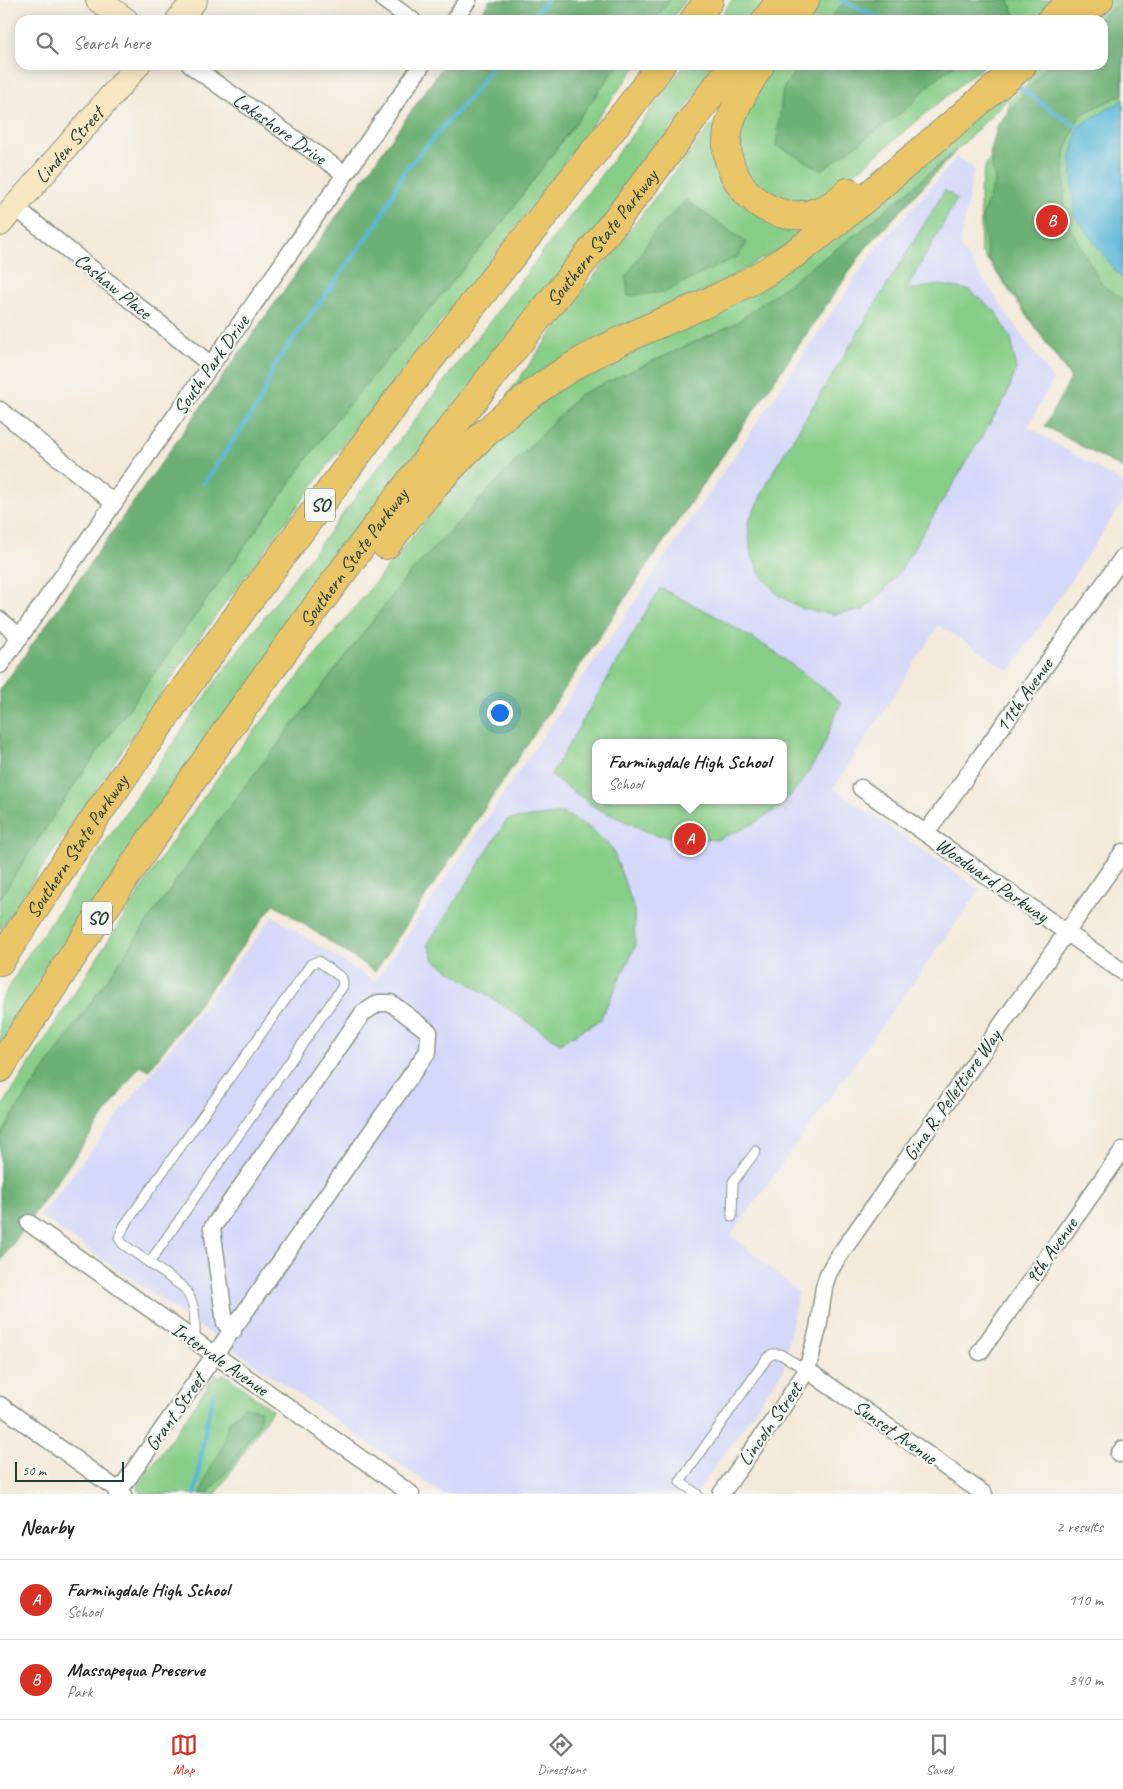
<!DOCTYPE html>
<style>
body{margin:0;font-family:Caveat,sans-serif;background:#f2f2f2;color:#222}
.scale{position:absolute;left:15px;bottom:12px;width:109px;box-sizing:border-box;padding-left:5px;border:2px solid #1f3d34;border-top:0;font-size:14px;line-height:18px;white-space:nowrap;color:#1f3d34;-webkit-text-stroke:4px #f6f6f2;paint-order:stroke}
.you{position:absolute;left:499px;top:712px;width:18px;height:18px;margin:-12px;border:4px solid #fff;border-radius:50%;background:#1a73e8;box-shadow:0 0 0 8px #1a73e833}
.badge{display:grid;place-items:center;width:32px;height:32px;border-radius:50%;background:#d93025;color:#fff;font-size:16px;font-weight:700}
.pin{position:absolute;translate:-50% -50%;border:2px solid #fff;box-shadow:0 1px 5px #0006}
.popup{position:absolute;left:592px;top:739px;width:195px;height:65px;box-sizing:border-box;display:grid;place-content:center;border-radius:10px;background:#fff;filter:drop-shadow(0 1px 4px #0005);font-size:16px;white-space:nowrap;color:#767676}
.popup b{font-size:19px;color:#222}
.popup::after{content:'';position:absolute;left:50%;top:100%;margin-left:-10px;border:10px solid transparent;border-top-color:#fff}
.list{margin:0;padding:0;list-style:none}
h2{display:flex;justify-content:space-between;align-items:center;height:65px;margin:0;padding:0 20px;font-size:21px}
h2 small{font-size:16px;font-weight:400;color:#767676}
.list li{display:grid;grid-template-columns:32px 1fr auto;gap:15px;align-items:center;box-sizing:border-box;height:80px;padding:0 20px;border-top:1px solid #e0e0e0}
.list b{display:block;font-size:19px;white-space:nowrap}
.list p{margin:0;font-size:16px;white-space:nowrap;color:#767676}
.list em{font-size:16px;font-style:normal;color:#767676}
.icon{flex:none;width:28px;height:28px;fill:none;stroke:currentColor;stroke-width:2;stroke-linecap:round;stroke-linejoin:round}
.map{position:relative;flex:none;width:1123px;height:1494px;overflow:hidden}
.search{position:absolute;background:#fff;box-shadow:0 2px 12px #0003;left:15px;right:15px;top:15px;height:55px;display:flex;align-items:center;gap:12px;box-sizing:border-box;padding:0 18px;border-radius:15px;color:#767676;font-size:19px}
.sheet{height:225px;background:#fff}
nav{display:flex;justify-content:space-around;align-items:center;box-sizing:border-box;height:70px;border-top:1px solid #e0e0e0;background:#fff;font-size:14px;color:#767676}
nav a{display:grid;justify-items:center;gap:2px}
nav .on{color:#d93025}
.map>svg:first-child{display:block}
.built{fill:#d4d8f9;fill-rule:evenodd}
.green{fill:#87cd87;stroke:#53855e;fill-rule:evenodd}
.forest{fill:#6db074;stroke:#467654}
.water{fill:#59b6d7;stroke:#3c7a86}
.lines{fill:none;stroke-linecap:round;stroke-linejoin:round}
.stream{stroke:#59b6d7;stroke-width:4.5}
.lane-casing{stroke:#8a9487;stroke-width:11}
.street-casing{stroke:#8a9487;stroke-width:19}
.secondary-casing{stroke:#8a9487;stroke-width:26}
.highway-casing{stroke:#8a9487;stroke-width:30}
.lane{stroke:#fff;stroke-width:9}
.street{stroke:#fff;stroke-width:16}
.secondary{stroke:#f7e8c3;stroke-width:24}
.highway{stroke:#ebc669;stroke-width:28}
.labels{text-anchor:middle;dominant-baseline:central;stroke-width:4.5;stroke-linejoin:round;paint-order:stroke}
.shield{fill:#f6f6f2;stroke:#60746d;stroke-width:1}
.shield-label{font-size:19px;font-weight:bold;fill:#1f3d34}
.street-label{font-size:20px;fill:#1f3d34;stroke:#f6f6f2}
</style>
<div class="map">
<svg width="1123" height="1494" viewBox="0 0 1123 1494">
<rect width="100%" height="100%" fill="#f6f6f2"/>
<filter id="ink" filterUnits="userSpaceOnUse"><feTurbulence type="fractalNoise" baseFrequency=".02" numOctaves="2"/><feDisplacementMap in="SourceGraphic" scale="10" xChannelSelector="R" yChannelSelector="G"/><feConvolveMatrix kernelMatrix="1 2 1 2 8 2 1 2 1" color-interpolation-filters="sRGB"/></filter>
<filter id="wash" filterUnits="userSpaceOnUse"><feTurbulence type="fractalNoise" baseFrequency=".0096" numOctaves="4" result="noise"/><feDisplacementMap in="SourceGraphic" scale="20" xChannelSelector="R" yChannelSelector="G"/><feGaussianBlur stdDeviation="1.12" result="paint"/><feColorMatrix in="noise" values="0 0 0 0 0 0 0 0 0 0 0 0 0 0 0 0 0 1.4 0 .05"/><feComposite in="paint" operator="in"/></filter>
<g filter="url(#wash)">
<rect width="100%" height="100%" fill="#f4eada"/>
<path class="built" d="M957,157L974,168L960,246L1053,380L1028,427L1123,483V502L1010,671L939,625L834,788L980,890L731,1235L798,1292L783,1370L696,1494H443L40,1216L273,916L375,982L875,250ZM596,743H784V800H596Z"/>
<g class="green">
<polygon points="670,0 686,0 671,20 654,20"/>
<polygon points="732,0 766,0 751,20 718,20"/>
<polygon points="815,0 1123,0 1123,437 1087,401 981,251 980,190 986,164 1003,141 1009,102 1029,83 1026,81 956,151 863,229 736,323 579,395 408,576 216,824 16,1110 0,1138 0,1110 165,852 225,767 443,499 515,422 575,377 740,300 1002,65 1103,65 1103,20 809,20 806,13"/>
<polygon points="618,65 637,65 507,239 347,440 194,645 0,930 0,898 72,788 333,423 501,224"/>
<polygon points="685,65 717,65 0,1055 0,1002 26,958 218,678"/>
<polygon points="773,65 984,65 826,197 793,204 765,196 744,176 735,140 747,108"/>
<polygon points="711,125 720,126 726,182 810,221 807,234 512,399 508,394 572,305"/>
<polygon points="945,190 957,199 906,290 941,285 969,290 995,311 1011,338 1016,370 1006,397 899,572 881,594 863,610 833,614 803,609 778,595 759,573 750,549 748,522 774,470"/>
<path d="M660,588L710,613L772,650L841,702L821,752L801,783L780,807L749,826L716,840L655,835L596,808L551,775ZM596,743H784V800H596Z"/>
<polygon points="563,813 590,828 612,848 634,908 635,947 600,1020 560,1043 434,960 428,944 507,820"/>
<polygon points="216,1374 218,1377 224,1374 272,1410 216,1494 142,1494 138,1489 139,1485"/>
</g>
<g class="forest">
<polygon points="490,0 670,0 654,20 476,20"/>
<polygon points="846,0 1009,0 1016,18 1015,20 828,20"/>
<polygon points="1123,1 1123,94 1080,115 1065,152 1064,217 1103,286 1123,299 1123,469 1045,426 1071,378 988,258 982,217 995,181 990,154 998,124 1048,65 1103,65 1103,20 1098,20 1100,17"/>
<polygon points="444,65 618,65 501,224 333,423 72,788 0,898 0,690"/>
<polygon points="798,65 955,65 940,75 905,110 822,170 776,145 783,89"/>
<polygon points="956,151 865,249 651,560 375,972 274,904 149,1070 140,1065 0,1262 0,1138 16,1110 216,824 408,575 579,395 736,323 863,229"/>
<polygon points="686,200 747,243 738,256 665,292 628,296 626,277 653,234"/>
<polygon points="243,1407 261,1410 259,1423 231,1467 207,1494 202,1494 202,1490 208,1473 221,1451 228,1423"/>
</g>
<polygon class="water" points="1123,100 1123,278 1118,274 1074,215 1071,156 1079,126"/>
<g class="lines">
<g class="stream">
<polyline points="841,0 884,20"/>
<polyline points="526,20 544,5 546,0"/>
<polyline points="1017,86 1057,114 1082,129"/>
<polyline points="204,484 260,402 275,364 379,221 405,170 476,90 493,65"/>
<polyline points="195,1494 207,1420 214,1393"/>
</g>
</g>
</g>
<g filter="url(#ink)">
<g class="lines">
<defs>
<g id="lane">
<polyline points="732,1217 733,1182 756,1151"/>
<path d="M149,1263L343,986L342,978L318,961L311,964L124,1226L119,1238L123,1244L183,1287C197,1303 195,1321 195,1342"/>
<polyline points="697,1494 680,1482 767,1358 772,1354 780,1354 807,1370"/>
</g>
<g id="street">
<polyline points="384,0 412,20"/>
<polyline points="454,20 468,0"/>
<path id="s1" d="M190,65L345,174"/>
<polyline points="15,207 211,365"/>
<polyline points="0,410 114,503"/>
<polyline points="0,620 20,637"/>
<polyline points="0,665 422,65"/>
<polyline points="861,788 1123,972"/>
<polyline points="926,833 1123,557"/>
<polyline points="29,1223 411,1494"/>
<polyline points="980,1352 1123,1150"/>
<polyline points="807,1370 984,1494"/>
<polyline points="0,1405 123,1494"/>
<polyline points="1119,1454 1123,1449"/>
<polyline points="117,1494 428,1051 429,1032 391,1003 379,1003 363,1013 212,1228 225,1323 233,1331"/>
<polyline points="721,1494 778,1414 807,1370 818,1329 824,1287 828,1274 836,1260 1123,852"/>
</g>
<g id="secondary">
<polyline points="98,0 126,20"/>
<polyline points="178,20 195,0"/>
<path id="s2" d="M0,224L138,65"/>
</g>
<g id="highway">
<polyline points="694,20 709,0"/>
<polyline points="766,20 781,0"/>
<polyline points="791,20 805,0"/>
<polyline points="1051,20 1073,0"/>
<polyline points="1075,20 1099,0"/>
<path d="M760,65C746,88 728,113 727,141C725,188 774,229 820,211C831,207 840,200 848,192"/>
<path d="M386,545C441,472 508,401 589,357C650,323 715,305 774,267C818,239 857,206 896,172C938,137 980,101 1022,65"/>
<path id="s3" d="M0,961L101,809L178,698L257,589L403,393L628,109L661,65"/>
<path id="s4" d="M0,1068C139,850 288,639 446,435C512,349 581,266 647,180C676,142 704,103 733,65"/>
</g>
</defs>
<use href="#lane" class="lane-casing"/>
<use href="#street" class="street-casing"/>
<use href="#secondary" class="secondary-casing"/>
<use href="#highway" class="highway-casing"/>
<use href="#lane" class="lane"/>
<use href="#street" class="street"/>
<use href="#secondary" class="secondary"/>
<use href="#highway" class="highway"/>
</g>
</g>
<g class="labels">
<g class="shield">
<rect x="305" y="488.5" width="30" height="33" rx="4"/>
<rect x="82" y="901.5" width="30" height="33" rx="4"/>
</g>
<g class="shield-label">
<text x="320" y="505">SO</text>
<text x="97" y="918">SO</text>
</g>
<g class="street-label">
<text stroke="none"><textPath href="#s1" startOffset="110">Lakeshore Drive</textPath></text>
<text stroke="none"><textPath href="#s2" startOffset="105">Linden Street</textPath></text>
<text stroke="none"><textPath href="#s4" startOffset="1026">Southern State Parkway</textPath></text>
<text transform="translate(113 286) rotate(39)">Cashaw Place</text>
<text transform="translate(211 365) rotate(-55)">South Park Drive</text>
<text stroke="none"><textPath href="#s4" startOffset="621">Southern State Parkway</textPath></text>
<text transform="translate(1024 695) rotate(-55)">11th Avenue</text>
<text stroke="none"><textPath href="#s3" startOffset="138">Southern State Parkway</textPath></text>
<text transform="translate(992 880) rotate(35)">Woodward Parkway</text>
<text transform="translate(952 1095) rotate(-55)">Gina R. Pellettiere Way</text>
<text transform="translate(1051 1251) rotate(-55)">9th Avenue</text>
<text transform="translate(220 1359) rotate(35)">Intervale Avenue</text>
<text transform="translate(175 1412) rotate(-55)">Grant Street</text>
<text transform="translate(770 1424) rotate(-55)">Lincoln Street</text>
<text transform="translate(895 1432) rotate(35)">Sunset Avenue</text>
</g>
</g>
</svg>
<div class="scale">50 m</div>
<div class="you"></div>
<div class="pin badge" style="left:690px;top:839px">A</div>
<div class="popup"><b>Farmingdale High School</b>School</div>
<div class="pin badge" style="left:1052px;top:221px">B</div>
<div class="search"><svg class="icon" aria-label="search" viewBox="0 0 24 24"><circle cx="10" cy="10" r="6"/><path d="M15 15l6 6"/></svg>Search here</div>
</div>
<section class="sheet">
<h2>Nearby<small>2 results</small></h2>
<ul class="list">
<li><span class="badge">A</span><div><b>Farmingdale High School</b><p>School</p></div><em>110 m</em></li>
<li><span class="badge">B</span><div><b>Massapequa Preserve</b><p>Park</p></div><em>340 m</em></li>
</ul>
</section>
<nav>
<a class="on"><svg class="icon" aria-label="map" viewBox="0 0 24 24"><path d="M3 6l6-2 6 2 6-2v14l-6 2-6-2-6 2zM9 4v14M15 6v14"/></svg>Map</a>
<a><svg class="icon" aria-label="directions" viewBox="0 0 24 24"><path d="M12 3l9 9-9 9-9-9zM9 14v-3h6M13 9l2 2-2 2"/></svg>Directions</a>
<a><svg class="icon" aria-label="saved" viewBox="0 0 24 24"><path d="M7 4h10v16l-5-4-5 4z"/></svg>Saved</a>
</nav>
